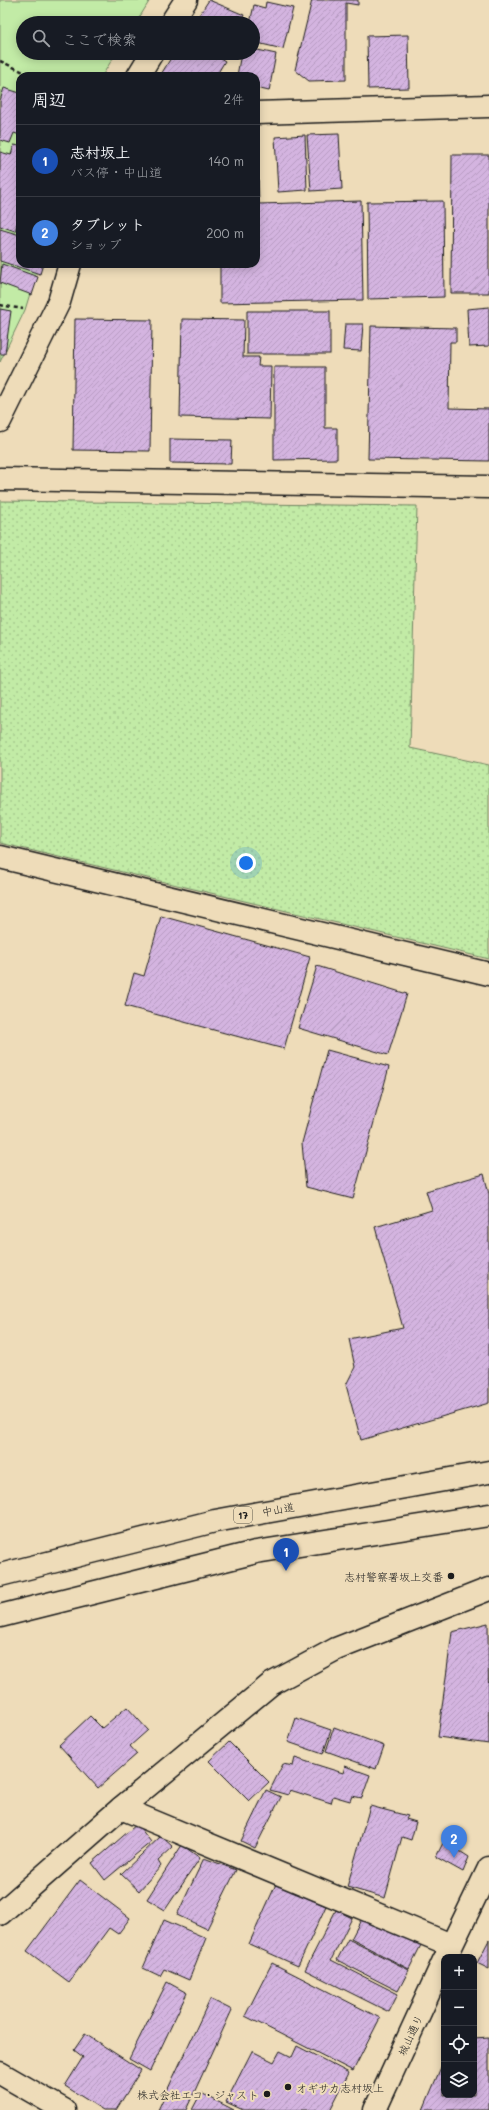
<!DOCTYPE html>
<html lang="ja">
<meta charset="utf-8">
<style>
body{margin:0;font-family:Mali,"Klee One",sans-serif;background:#242831;color:#f1f3f6}
.controls{position:absolute;right:12px;bottom:12px;display:grid;overflow:hidden;border-radius:8px;box-shadow:0 2px 10px #0003}
.controls button{width:36px;height:36px;display:grid;place-items:center;padding:0;border:0;border-bottom:1px solid #363941;background:#171b24;color:#f1f3f6;font:20px sans-serif}
.you{position:absolute;left:246px;top:863px;width:14px;height:14px;margin:-10px;border:3px solid #fff;border-radius:50%;background:#1a73e8;box-shadow:0 0 0 6px #1a73e833}
.badge{display:grid;place-items:center;width:26px;height:26px;border-radius:50%;background:#0f766e;color:#fff;font-size:13px;font-weight:700}
.pin{position:absolute;translate:-50% -33px;filter:drop-shadow(0 1px 2px #0008)}
.pin::after{content:'';position:absolute;top:21px;width:14px;height:12px;background:inherit;clip-path:polygon(0 0,100% 0,50% 100%)}
.list{margin:0;padding:0;list-style:none}
h2{display:flex;justify-content:space-between;align-items:center;height:52px;margin:0;padding:0 16px;font-size:17px}
h2 small{font-size:13px;font-weight:400;color:#9ea1a6}
.list li{display:grid;grid-template-columns:26px 1fr auto;gap:12px;align-items:center;box-sizing:border-box;height:72px;padding:0 16px;border-top:1px solid #363941}
.list b{display:block;font-size:15px;white-space:nowrap}
.list p{margin:0;font-size:13px;white-space:nowrap;color:#9ea1a6}
.list em{font-size:13px;font-style:normal;color:#9ea1a6}
.icon{flex:none;width:22px;height:22px;fill:none;stroke:currentColor;stroke-width:2;stroke-linecap:round;stroke-linejoin:round}
.map{position:relative;flex:none;width:489px;height:2110px;overflow:hidden}
.search{position:absolute;background:#171b24;box-shadow:0 2px 10px #0003;left:16px;top:16px;width:244px;height:44px;display:flex;align-items:center;gap:10px;box-sizing:border-box;padding:0 14px;border-radius:22px;color:#9ea1a6;font-size:15px}
.panel{position:absolute;background:#171b24;box-shadow:0 2px 10px #0003;left:16px;top:72px;width:244px;height:196px;border-radius:12px}
.map>svg:first-child{display:block}
.grass{fill:url(#grass-dots);stroke:#6f8461}
.green{fill:#c2eba6;stroke:#6f8461}
.building{fill:url(#building-hatch);stroke:#1c1c1c}
.lines{fill:none;stroke-linecap:round;stroke-linejoin:round}
.minor-casing{stroke:#1c1c1c;stroke-width:25}
.highway-casing{stroke:#1c1c1c;stroke-width:25}
.path{stroke:#1c1c1c;stroke-width:2.5;stroke-dasharray:4 3;stroke-linecap:butt}
.minor{stroke:#eedcb9;stroke-width:22}
.highway{stroke:#eedcb9;stroke-width:22}
.poi-dot{fill:#1c1c1c;stroke:#eedcb9;stroke-width:1.5}
.labels{text-anchor:middle;dominant-baseline:central;stroke-width:4;stroke-linejoin:round;paint-order:stroke}
.shield{fill:#eedcb9;stroke:#5b564b;stroke-width:1}
.shield-label{font-size:10px;font-weight:bold;fill:#1c1c1c}
.street-label{font-size:11px;fill:#1c1c1c;stroke:#eedcb9}
.poi-label{font-size:11px;fill:#1c1c1c;stroke:#eedcb9;text-anchor:end}
</style>
<div class="map">
<svg width="489" height="2110" viewBox="0 0 489 2110">
<defs>
<pattern id="grass-dots" width="8" height="8" patternUnits="userSpaceOnUse"><rect width="8" height="8" fill="#c2eba6"/><path d="M2 2h.1M6 6h.1" fill="none" stroke="#a6c98e" stroke-width="1.8" stroke-linecap="round"/></pattern>
<pattern id="building-hatch" width="6" height="6" patternUnits="userSpaceOnUse"><rect width="6" height="6" fill="#d4b4e0"/><path d="M-1 1l2-2M0 6l6-6M5 7l2-2" fill="none" stroke="#b59ac0"/></pattern>
</defs>
<rect width="100%" height="100%" fill="#eedcb9"/>
<filter id="ink" filterUnits="userSpaceOnUse"><feTurbulence type="fractalNoise" baseFrequency=".025" numOctaves="2"/><feDisplacementMap in="SourceGraphic" scale="8" xChannelSelector="R" yChannelSelector="G"/><feConvolveMatrix kernelMatrix="1 2 1 2 8 2 1 2 1" color-interpolation-filters="sRGB"/></filter>
<g filter="url(#ink)">
<polygon class="grass" points="0,501 417,506 410,748 489,765 489,959 0,843"/>
<polygon class="green" points="0,0 150,0 136,23 23,23 23,53 116,53 102,76 20,76 20,264 39,264 25,310 0,362"/>
<g class="building">
<polygon points="209,0 244,15 240,23 194,23"/>
<polygon points="312,0 358,0 358,5 346,3 346,80 309,81 295,70"/>
<polygon points="266,2 293,8 283,49 253,42 253,23 250,23 254,5 265,8"/>
<polygon points="408,35 409,88 368,89 367,36"/>
<polygon points="253,49 276,54 269,91 256,88 256,76 237,76 241,53 253,53"/>
<polygon points="174,53 212,53 225,61 216,76 160,76"/>
<polygon points="4,88 20,93 20,135 14,133 10,143 0,140 0,101"/>
<polygon points="339,134 342,189 311,191 307,135"/>
<polygon points="305,135 307,190 278,192 275,137"/>
<polygon points="14,145 20,146 20,214 15,231 0,226 0,152 11,155"/>
<polygon points="452,155 489,155 489,293 451,293"/>
<polygon points="256,170 258,170 259,204 361,201 363,300 220,303 220,264 256,264"/>
<polygon points="443,201 444,297 368,299 367,202"/>
<polygon points="0,229 20,235 20,264 43,264 40,274 0,261"/>
<polygon points="2,264 38,277 32,295 0,283"/>
<polygon points="489,307 489,346 469,347 467,309"/>
<polygon points="0,309 11,311 5,354 0,354"/>
<rect x="247" y="311" width="83" height="43"/>
<polygon points="75,319 152,320 150,451 73,450"/>
<polygon points="182,319 244,320 243,357 259,357 258,366 271,366 270,419 180,417"/>
<polygon points="345,324 363,324 361,351 343,350"/>
<polygon points="371,326 456,328 456,342 450,342 449,408 489,409 489,461 368,459"/>
<polygon points="274,367 325,367 325,428 337,428 337,459 274,460"/>
<polygon points="170,439 232,440 231,464 170,463"/>
<polygon points="161,916 310,957 284,1049 125,1006 134,973 144,976"/>
<polygon points="317,966 407,994 388,1055 298,1028"/>
<polygon points="327,1050 389,1067 353,1199 306,1187 302,1143"/>
<polygon points="484,1174 489,1194 489,1403 361,1440 346,1385 355,1367 349,1339 403,1328 375,1227 432,1210 426,1191"/>
<polygon points="488,1623 489,1744 438,1737 452,1632"/>
<polygon points="127,1707 148,1730 130,1746 137,1754 98,1788 59,1745 90,1716 102,1728"/>
<polygon points="296,1718 331,1730 323,1754 288,1742"/>
<polygon points="334,1727 384,1746 376,1769 326,1751"/>
<polygon points="229,1742 269,1782 249,1801 209,1761"/>
<polygon points="295,1758 343,1773 345,1766 370,1775 362,1798 352,1796 350,1801 333,1796 331,1803 290,1790 288,1795 270,1790 283,1764 293,1766"/>
<polygon points="266,1790 281,1797 255,1848 241,1841"/>
<polygon points="370,1806 408,1816 406,1819 416,1822 411,1840 402,1837 385,1898 347,1887"/>
<polygon points="137,1824 151,1842 105,1880 92,1863"/>
<polygon points="161,1836 173,1847 158,1861 161,1866 139,1891 121,1874"/>
<polygon points="444,1841 469,1857 463,1872 436,1857"/>
<polygon points="182,1845 200,1858 165,1910 147,1899"/>
<polygon points="204,1858 236,1870 207,1929 177,1915"/>
<polygon points="80,1880 130,1918 118,1934 109,1928 69,1982 27,1951"/>
<polygon points="276,1884 326,1906 298,1966 249,1944"/>
<polygon points="336,1910 352,1918 331,1960 398,1994 389,2012 305,1970"/>
<polygon points="364,1914 422,1943 409,1969 351,1939"/>
<polygon points="164,1920 206,1938 189,1980 164,1969 160,1976 143,1968"/>
<polygon points="348,1939 409,1970 398,1991 337,1960"/>
<polygon points="489,1940 489,1969 477,1963"/>
<polygon points="272,1963 380,2018 353,2071 245,2016"/>
<polygon points="167,1982 187,1993 150,2071 129,2059"/>
<polygon points="210,1999 232,2010 186,2110 158,2110"/>
<polygon points="85,2034 141,2070 116,2110 103,2110 65,2086 83,2057 74,2050"/>
<polygon points="489,2037 489,2110 423,2110 444,2060 444,2095 474,2095 474,2038"/>
<polygon points="297,2046 349,2073 330,2110 243,2110 226,2102 252,2051 274,2062 280,2051 292,2057"/>
<polygon points="201,2093 234,2110 192,2110"/>
</g>
<g class="lines">
<defs>
<g id="minor">
<polyline points="171,23 186,0"/>
<polyline points="138,76 152,53"/>
<polyline points="256,113 489,106"/>
<polyline points="0,421 59,302 70,264"/>
<polyline points="0,479 489,487"/>
<polyline points="0,857 489,974"/>
<polyline points="121,1808 451,1945"/>
<polyline points="0,1914 121,1808 271,1684 336,1649 489,1589"/>
<polyline points="446,1957 489,1868"/>
<polyline points="0,2073 64,2110"/>
<polyline points="375,2110 444,1960"/>
</g>
<g id="highway">
<polyline points="0,1575 215,1521 489,1472"/>
<polyline points="0,1616 256,1552 489,1515"/>
</g>
</defs>
<use href="#minor" class="minor-casing"/>
<use href="#highway" class="highway-casing"/>
<g class="path">
<polyline points="0,61 32,76"/>
<polyline points="0,305 23,309"/>
</g>
<use href="#minor" class="minor"/>
<use href="#highway" class="highway"/>
</g>
</g>
<g class="poi-dot">
<circle cx="451" cy="1576" r="4"/>
<circle cx="288" cy="2087" r="4"/>
<circle cx="267" cy="2094" r="4"/>
</g>
<g class="labels">
<rect class="shield" x="234" y="1507" width="18" height="16" rx="3"/>
<g class="shield-label">
<text x="243" y="1515">17</text>
</g>
<g class="street-label">
<text transform="translate(278 1509) rotate(-10)">中山道</text>
<text transform="translate(410 2035) rotate(-65)">城山通り</text>
</g>
<g class="poi-label">
<text x="443" y="1576">志村警察署坂上交番</text>
<text x="296" y="2087" text-anchor="start">オギサカ志村坂上</text>
<text x="259" y="2094">株式会社エコ・ジャスト</text>
</g>
</g>
</svg>
<div class="controls">
<button>+</button>
<button>−</button>
<button><svg class="icon" aria-label="locate" viewBox="0 0 24 24"><circle cx="12" cy="12" r="6"/><path d="M12 2v4M12 18v4M2 12h4M18 12h4"/></svg></button>
<button><svg class="icon" aria-label="layers" viewBox="0 0 24 24"><path d="M12 4l9 5-9 5-9-5zM3 14l9 5 9-5"/></svg></button>
</div>
<div class="you"></div>
<div class="pin badge" style="left:286px;top:1571px;background:#1a4fb4">1</div>
<div class="pin badge" style="left:454px;top:1858px;background:#3f7fe0">2</div>
<div class="search"><svg class="icon" aria-label="search" viewBox="0 0 24 24"><circle cx="10" cy="10" r="6"/><path d="M15 15l6 6"/></svg>ここで検索</div>
<section class="panel">
<h2>周辺<small>2件</small></h2>
<ul class="list">
<li><span class="badge" style="background:#1a4fb4">1</span><div><b>志村坂上</b><p>バス停 · 中山道</p></div><em>140 m</em></li>
<li><span class="badge" style="background:#3f7fe0">2</span><div><b>タブレット</b><p>ショップ</p></div><em>200 m</em></li>
</ul>
</section>
</div>
